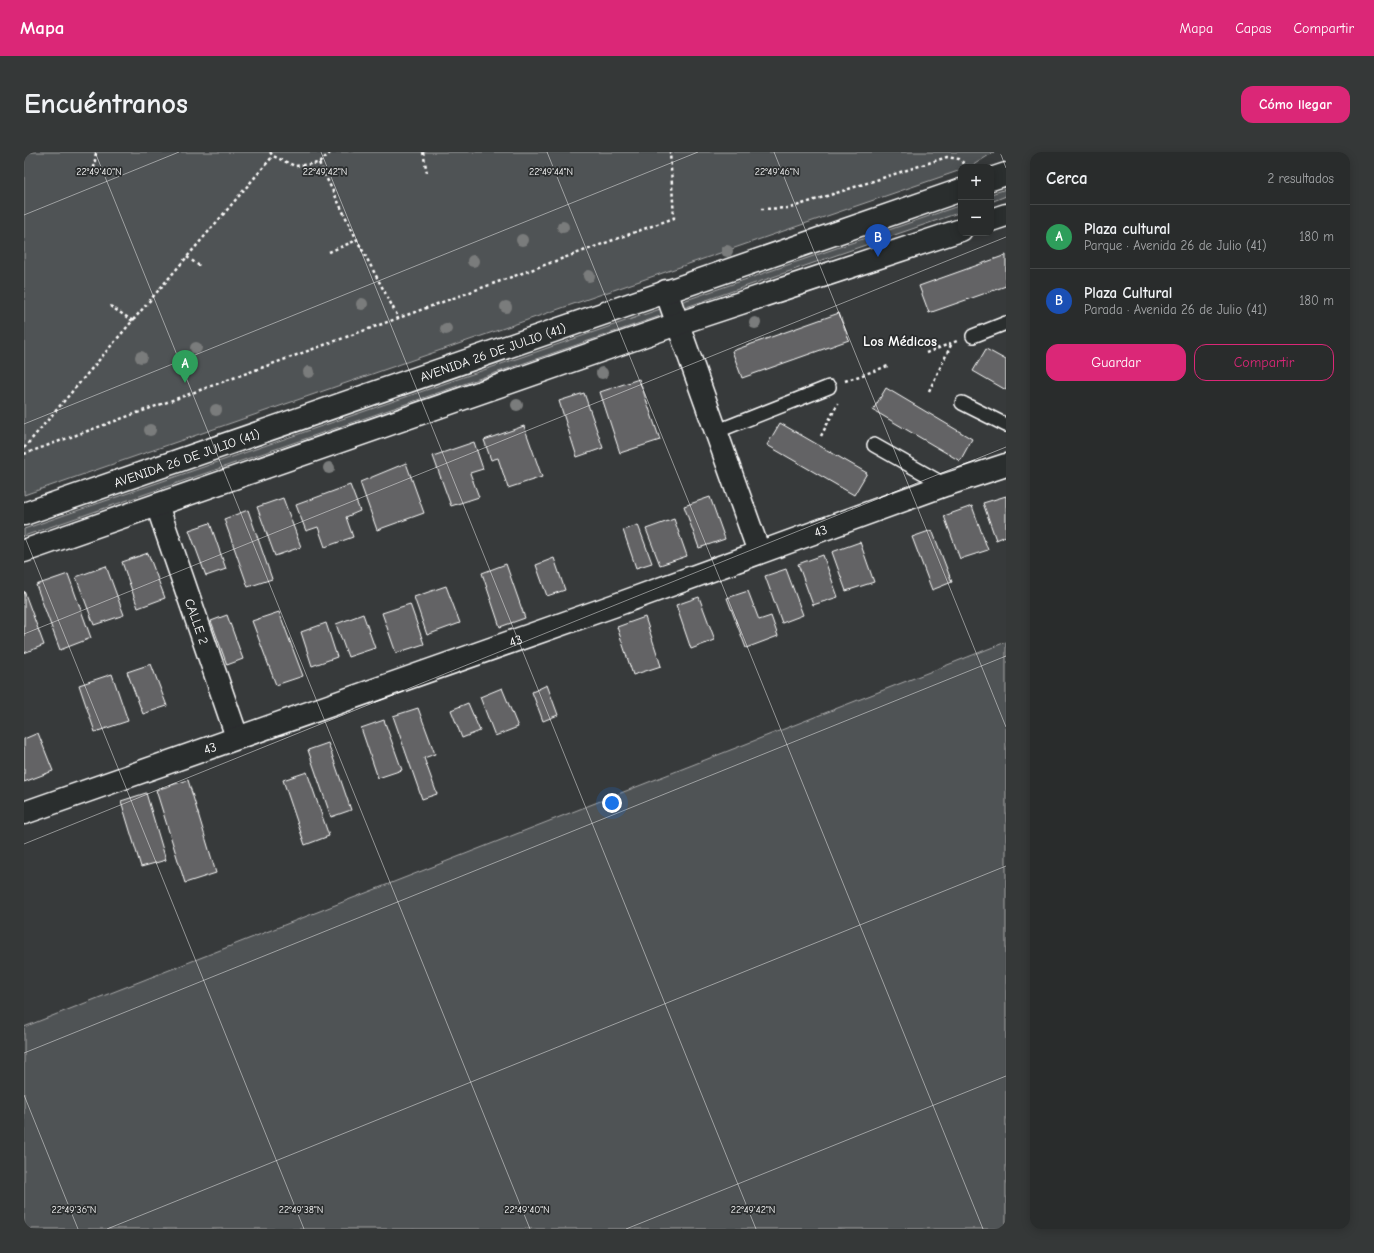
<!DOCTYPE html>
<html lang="es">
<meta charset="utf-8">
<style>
body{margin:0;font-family:"Comic Neue",sans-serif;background:#353838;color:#f1f3f6}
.controls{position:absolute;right:12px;top:12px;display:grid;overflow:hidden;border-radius:8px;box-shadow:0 2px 10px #0003}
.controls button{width:36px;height:36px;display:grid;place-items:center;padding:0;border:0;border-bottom:1px solid #454848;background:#292c2c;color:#f1f3f6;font:20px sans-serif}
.you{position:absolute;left:588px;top:651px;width:14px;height:14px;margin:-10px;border:3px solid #fff;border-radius:50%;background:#1a73e8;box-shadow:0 0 0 6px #1a73e833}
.badge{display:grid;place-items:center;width:26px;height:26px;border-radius:50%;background:#db2777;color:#fff;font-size:13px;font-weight:700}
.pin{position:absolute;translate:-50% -33px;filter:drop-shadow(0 1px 2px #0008)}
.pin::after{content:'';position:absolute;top:21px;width:14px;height:12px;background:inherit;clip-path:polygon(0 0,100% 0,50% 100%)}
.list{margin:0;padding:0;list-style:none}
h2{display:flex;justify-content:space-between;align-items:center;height:52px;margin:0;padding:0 16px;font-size:17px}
h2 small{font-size:13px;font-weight:400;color:#a5a7a9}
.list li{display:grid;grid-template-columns:26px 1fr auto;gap:12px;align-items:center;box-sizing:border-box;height:64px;padding:0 16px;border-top:1px solid #454848}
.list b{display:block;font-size:15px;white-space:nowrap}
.list p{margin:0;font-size:13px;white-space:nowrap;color:#a5a7a9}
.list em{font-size:13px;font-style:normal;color:#a5a7a9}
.actions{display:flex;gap:8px;padding:12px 16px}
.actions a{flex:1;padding:9px 0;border:1px solid #db2777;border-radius:12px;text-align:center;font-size:14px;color:#db2777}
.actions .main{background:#db2777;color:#fff}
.map{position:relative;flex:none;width:982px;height:1077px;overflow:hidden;border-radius:12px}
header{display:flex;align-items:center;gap:24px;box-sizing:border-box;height:56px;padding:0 20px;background:#db2777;color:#fff}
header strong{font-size:19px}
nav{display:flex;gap:22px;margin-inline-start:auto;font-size:14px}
.intro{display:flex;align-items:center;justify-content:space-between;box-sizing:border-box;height:96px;padding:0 24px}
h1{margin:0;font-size:28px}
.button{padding:10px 18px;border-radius:12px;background:#db2777;color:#fff;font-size:14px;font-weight:700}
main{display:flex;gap:24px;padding:0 24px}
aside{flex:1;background:#292c2c;border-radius:12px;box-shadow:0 2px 10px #0003}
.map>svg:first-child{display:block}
.green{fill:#505354;stroke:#a8a9aa}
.building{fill:#636465;stroke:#fff}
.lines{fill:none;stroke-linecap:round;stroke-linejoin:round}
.lane-casing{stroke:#fff;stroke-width:16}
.street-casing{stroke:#fff;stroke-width:25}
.secondary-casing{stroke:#fff;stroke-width:25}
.path{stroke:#fff;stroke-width:2.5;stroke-dasharray:3 3;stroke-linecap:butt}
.lane{stroke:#2a2d2e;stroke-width:13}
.street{stroke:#2a2d2e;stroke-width:22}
.secondary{stroke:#2a2d2e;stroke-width:22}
.tree{fill:#7a7c7c}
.ticks{fill:none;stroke:#fff;stroke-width:1;stroke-opacity:0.45}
.labels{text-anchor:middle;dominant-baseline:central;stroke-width:3.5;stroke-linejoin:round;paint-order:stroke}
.street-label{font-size:13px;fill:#fff;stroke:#2a2d2e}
.neighbourhood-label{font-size:14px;font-weight:bold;fill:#fff;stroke:#2a2d2e}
.ticks-label{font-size:10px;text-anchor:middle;fill:#fff;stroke:#2a2d2e;stroke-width:3.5;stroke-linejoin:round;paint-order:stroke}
</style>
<header>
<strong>Mapa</strong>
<nav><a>Mapa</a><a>Capas</a><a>Compartir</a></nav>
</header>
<div class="intro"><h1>Encuéntranos</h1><a class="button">Cómo llegar</a></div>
<main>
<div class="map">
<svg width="982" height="1077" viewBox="0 0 982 1077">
<rect width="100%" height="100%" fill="#373a3b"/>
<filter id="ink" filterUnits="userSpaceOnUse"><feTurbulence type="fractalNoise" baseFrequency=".025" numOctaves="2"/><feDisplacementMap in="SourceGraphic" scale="8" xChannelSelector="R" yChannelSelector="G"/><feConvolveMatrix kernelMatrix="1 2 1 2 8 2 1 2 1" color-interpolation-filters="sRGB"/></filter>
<g filter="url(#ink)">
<g class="green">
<polygon points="0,0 970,0 946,15 937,15 937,18 745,84 0,343"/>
<polygon points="982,37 982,44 967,50 967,42"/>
<polygon points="937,53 937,60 0,384 0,377"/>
<polygon points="982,490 982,1077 0,1077 0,875"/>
</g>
<g class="building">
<polygon points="982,103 982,134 905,161 895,134"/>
<polygon points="815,161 825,188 718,226 708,199"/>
<polygon points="962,197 982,208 982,238 949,219"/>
<polygon points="615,227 636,288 596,301 576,240"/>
<polygon points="862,236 948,287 936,309 849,258"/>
<polygon points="560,241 579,296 553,305 535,249"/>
<polygon points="756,271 843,321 830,343 743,293"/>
<polygon points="500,274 518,325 484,336 474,306 467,308 460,288"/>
<polygon points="450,290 459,317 446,321 455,345 427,354 409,304"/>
<polygon points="382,311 400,361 353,378 336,330"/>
<polygon points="326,333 336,359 322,365 329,385 301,395 294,375 282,379 272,353"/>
<polygon points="982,344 982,384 972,388 959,351"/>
<polygon points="686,345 701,387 675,396 660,354"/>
<polygon points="259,346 277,395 251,404 233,355"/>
<polygon points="948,354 964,398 936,407 920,364"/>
<polygon points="224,358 248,427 224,435 200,367"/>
<polygon points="650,367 663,404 636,413 622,377"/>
<polygon points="186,371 202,417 182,424 165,378"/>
<polygon points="614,373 628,411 612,416 599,378"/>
<polygon points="908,378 928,430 908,438 888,385"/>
<polygon points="836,390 850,430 822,439 808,400"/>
<polygon points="124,401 141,446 114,456 98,410"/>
<polygon points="799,403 814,445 789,453 774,412"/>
<polygon points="530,406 541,438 523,444 512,413"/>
<polygon points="482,412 501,466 476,475 458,421"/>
<polygon points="82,414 100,463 70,473 52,425"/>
<polygon points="762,417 779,463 758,471 741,424"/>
<polygon points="44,422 67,486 36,498 12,433"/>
<polygon points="422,434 436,471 403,483 390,445"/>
<polygon points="0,439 20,493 0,501"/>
<polygon points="724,439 735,468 747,464 754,484 722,496 703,446"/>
<polygon points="675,445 691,488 667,497 652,453"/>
<polygon points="386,452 400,492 372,501 358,461"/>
<polygon points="255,460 279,524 252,533 228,469"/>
<polygon points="339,462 351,496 324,505 312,472"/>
<polygon points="203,463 219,507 203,513 187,469"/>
<polygon points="621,465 637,514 609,523 593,475"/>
<polygon points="302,471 313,505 288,514 277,480"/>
<polygon points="127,512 143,554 119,562 103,520"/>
<polygon points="88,522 104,569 71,580 55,533"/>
<polygon points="523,533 534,563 519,569 508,540"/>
<polygon points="478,536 494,575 471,584 456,545"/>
<polygon points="444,551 456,579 438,586 427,558"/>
<polygon points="394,556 411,602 400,606 413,642 398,647 369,564"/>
<polygon points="360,568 378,618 354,626 337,576"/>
<polygon points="14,581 29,619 0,630 0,587"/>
<polygon points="304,591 327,658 307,665 284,598"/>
<polygon points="283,620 305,684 281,693 259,628"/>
<polygon points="164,628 192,721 161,731 132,638"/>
<polygon points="122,641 142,708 117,715 97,649"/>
</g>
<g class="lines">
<defs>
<g id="lane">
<polyline points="949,184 982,171"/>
<polyline points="938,251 982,273"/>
<polyline points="691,280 805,235"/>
<polyline points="850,293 921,333"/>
</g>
<g id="street">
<polyline points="642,139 735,400"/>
<path id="s1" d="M133,353L213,585"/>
<path id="s2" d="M0,661L589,454L921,333L982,313"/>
</g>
<g id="secondary">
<polyline points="967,27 982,22"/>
<polyline points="967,68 982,63"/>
<path id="s3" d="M0,362L937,38"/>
<polyline points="0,399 653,172 937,78"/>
</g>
</defs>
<use href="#lane" class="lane-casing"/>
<use href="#street" class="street-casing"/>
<use href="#secondary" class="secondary-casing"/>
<g class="path">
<polyline points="246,0 249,4 271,14 295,11 307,0"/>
<polyline points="399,0 403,21"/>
<polyline points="295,11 333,88 374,165"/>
<polyline points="70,16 72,0"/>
<polyline points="737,57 766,56 923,5 935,7 944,15"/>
<polyline points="305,100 333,88"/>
<polyline points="163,105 177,115"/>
<polyline points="86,154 109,169"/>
<polyline points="902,201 933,189"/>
<polyline points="821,229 864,214"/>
<polyline points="905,239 928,191"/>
<polyline points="797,284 814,251"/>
<polyline points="0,296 249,4"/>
<polyline points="0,302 650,66 646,0"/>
</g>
<use href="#lane" class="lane"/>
<use href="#street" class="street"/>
<use href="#secondary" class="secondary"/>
</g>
<g class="tree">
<circle cx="539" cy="75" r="6"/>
<circle cx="498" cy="88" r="6"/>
<circle cx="703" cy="99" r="6"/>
<circle cx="449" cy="109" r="6"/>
<circle cx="565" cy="124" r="6"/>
<circle cx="338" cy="152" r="6"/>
<circle cx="482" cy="155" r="6"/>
<circle cx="731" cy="171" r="6"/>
<circle cx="422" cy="177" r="6"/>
<circle cx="172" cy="196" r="6"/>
<circle cx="117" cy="205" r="6"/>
<circle cx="285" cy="220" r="6"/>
<circle cx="578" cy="221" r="6"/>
<circle cx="493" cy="253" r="6"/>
<circle cx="192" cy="258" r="6"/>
<circle cx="126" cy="278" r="6"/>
<circle cx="305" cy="316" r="6"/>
</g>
</g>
<path class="ticks" d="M71,0L506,1077M297,0L732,1077M523,0L959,1077M750,0L982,575M976,0L982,16M0,63L155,0M0,272L674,0M0,383L280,1077M0,482L982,85M0,692L982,295M0,901L982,504M0,943L54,1077M83,1077L982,714M602,1077L982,924"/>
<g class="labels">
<g class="street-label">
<text stroke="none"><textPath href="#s3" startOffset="496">AVENIDA 26 DE JULIO (41)</textPath></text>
<text stroke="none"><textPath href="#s3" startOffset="172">AVENIDA 26 DE JULIO (41)</textPath></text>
<text stroke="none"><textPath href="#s2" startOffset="845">43</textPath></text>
<text stroke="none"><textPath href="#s1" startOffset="123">CALLE 2</textPath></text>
<text stroke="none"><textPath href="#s2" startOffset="521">43</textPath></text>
<text stroke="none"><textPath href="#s2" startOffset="197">43</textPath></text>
</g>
<g class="neighbourhood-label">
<text x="876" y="189">Los Médicos</text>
</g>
</g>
<g class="ticks-label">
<text x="75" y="23">22°49'40"N</text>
<text x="301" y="23">22°49'42"N</text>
<text x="527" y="23">22°49'44"N</text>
<text x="753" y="23">22°49'46"N</text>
<text x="50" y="1061">22°49'36"N</text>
<text x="277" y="1061">22°49'38"N</text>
<text x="503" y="1061">22°49'40"N</text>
<text x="729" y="1061">22°49'42"N</text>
</g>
</svg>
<div class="controls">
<button>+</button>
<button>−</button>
</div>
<div class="you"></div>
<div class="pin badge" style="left:161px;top:231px;background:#2e9e5b">A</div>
<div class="pin badge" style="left:854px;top:105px;background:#1a4fb4">B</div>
</div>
<aside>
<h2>Cerca<small>2 resultados</small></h2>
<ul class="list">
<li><span class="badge" style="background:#2e9e5b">A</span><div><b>Plaza cultural</b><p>Parque · Avenida 26 de Julio (41)</p></div><em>180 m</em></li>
<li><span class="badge" style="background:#1a4fb4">B</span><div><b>Plaza Cultural</b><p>Parada · Avenida 26 de Julio (41)</p></div><em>180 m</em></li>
</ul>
<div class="actions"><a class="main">Guardar</a><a>Compartir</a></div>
</aside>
</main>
